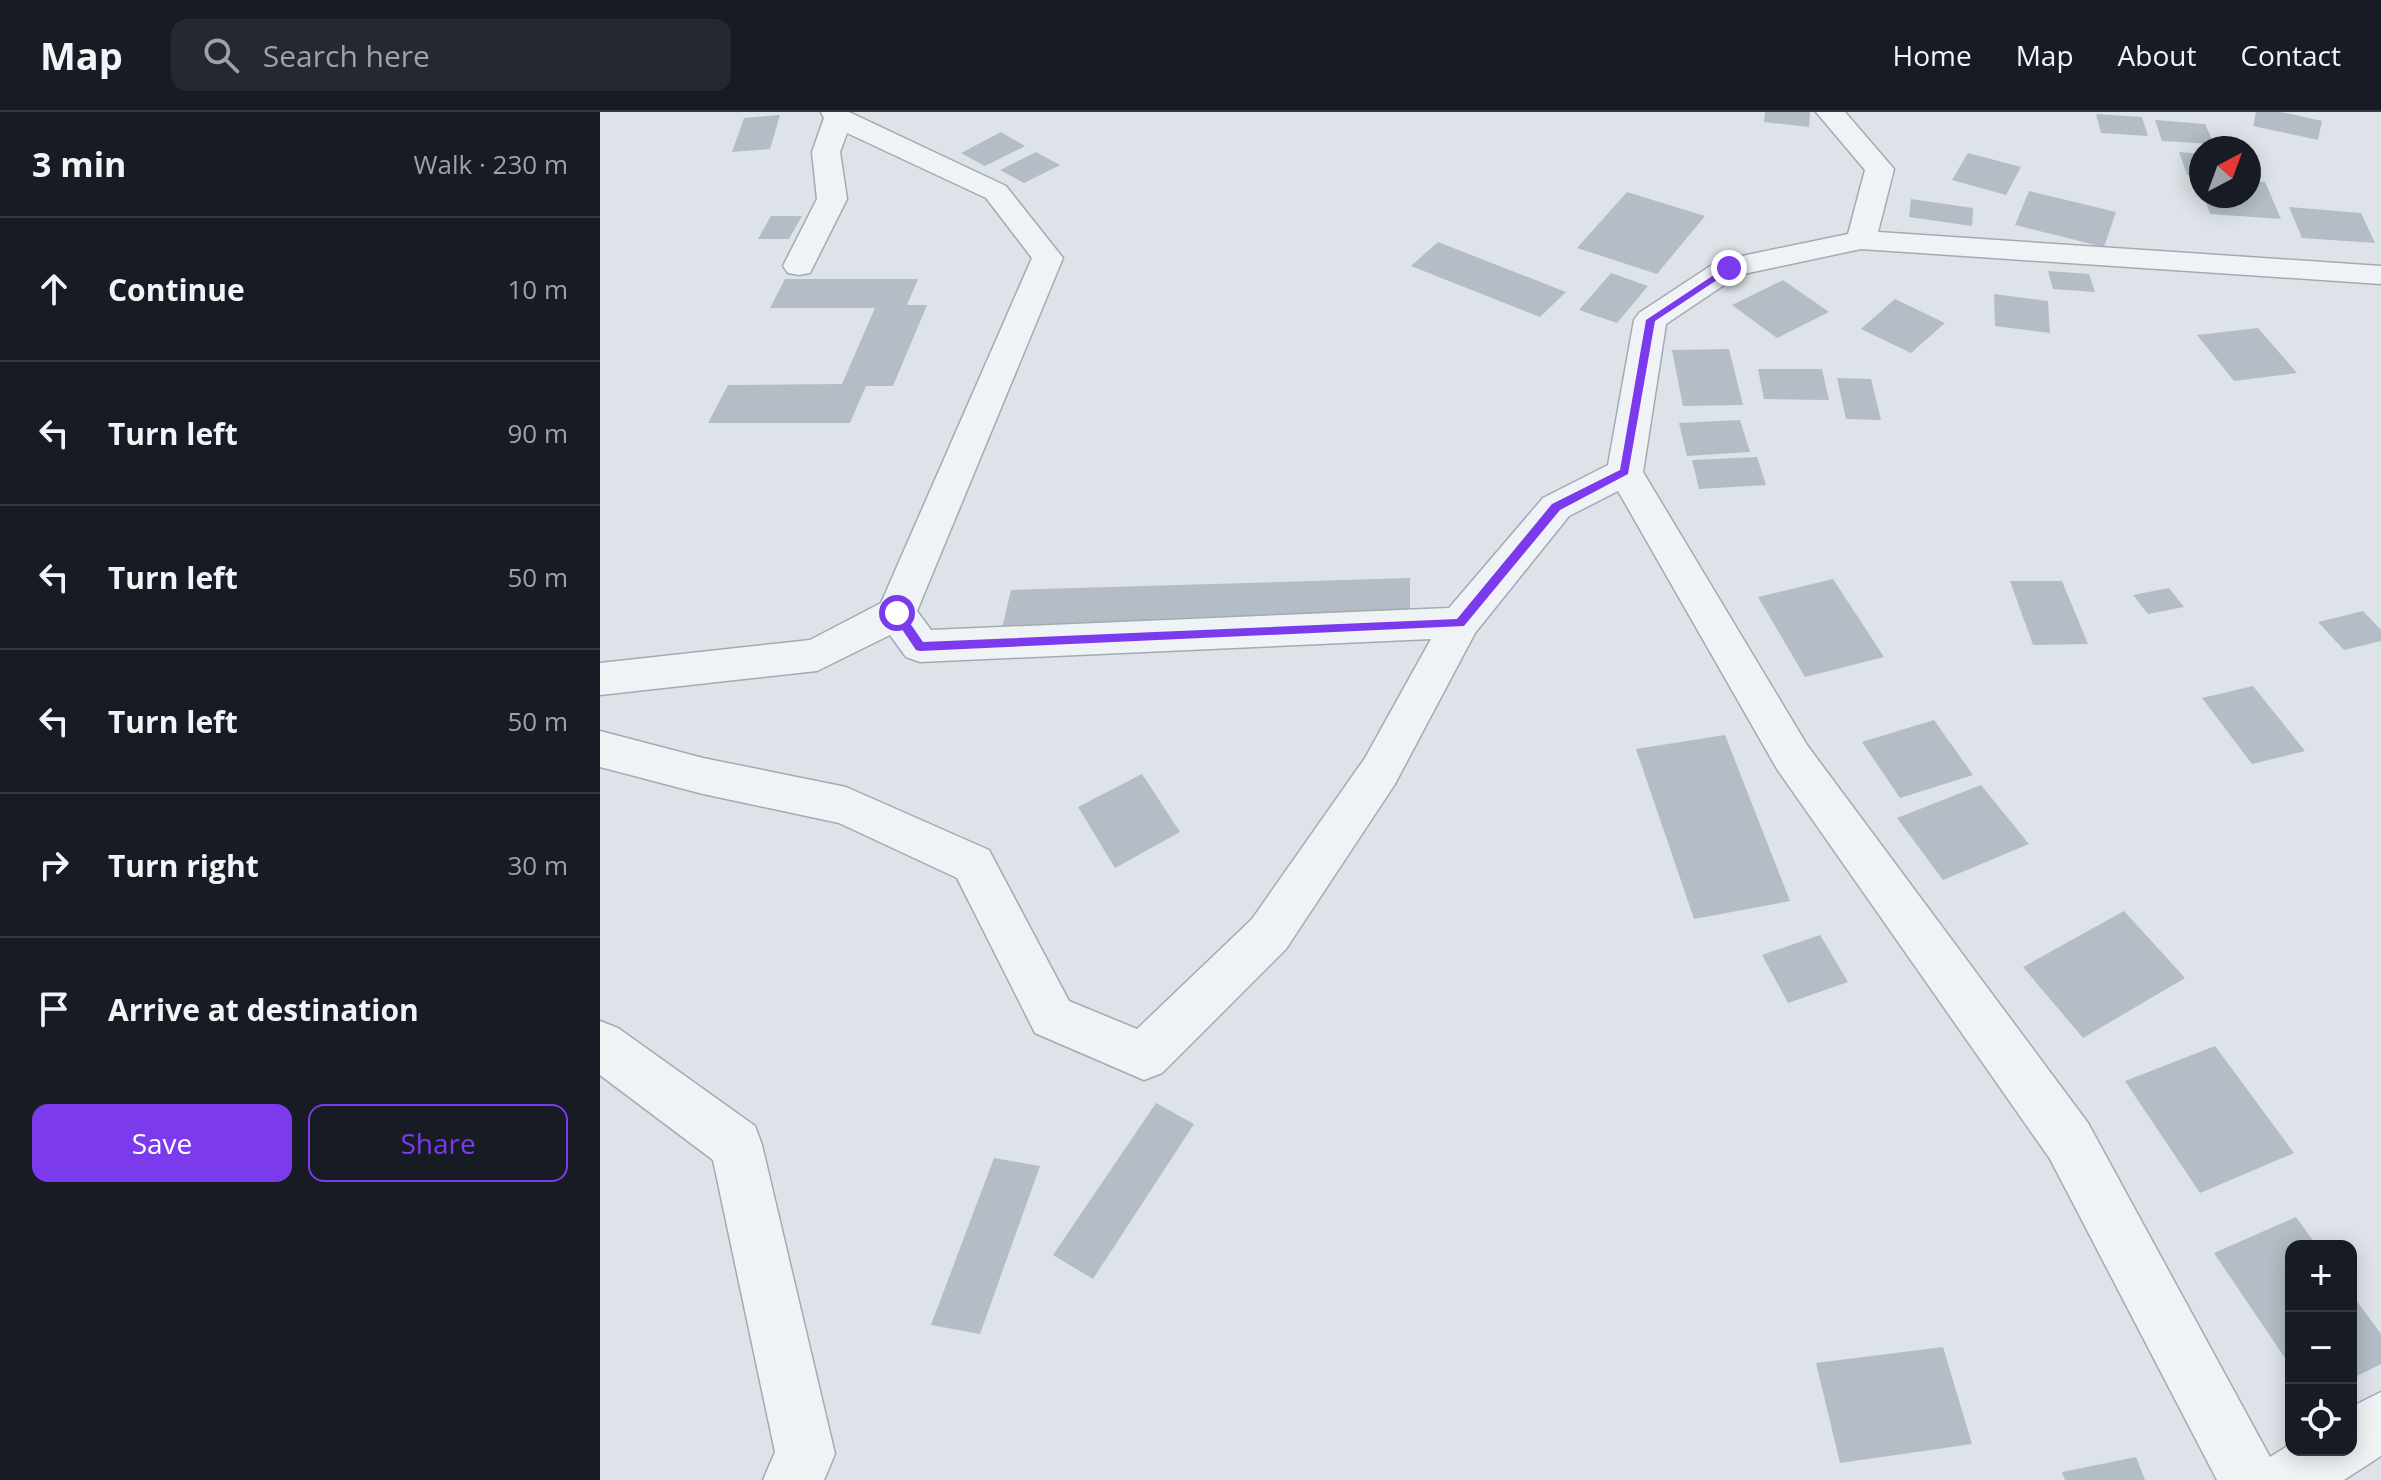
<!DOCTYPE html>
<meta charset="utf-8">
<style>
body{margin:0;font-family:"Open Sans",sans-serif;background:#242831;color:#f1f3f6}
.controls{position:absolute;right:24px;bottom:24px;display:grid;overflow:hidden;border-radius:16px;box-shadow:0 4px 20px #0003}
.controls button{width:72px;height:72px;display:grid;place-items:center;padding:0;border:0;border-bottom:2px solid #363941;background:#171b24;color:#f1f3f6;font:40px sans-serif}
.compass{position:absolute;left:1589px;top:24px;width:72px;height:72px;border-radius:50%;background:#171b24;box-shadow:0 4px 20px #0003;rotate:41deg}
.stop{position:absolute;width:24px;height:24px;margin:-18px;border:6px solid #7c3aed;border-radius:50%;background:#fff}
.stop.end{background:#7c3aed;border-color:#fff;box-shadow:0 2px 8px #0008}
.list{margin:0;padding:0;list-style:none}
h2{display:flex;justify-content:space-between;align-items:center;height:104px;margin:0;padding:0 32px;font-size:34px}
h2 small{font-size:26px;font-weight:400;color:#9ea1a6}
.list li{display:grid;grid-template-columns:52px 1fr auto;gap:24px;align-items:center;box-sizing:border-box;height:144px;padding:0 32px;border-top:2px solid #363941}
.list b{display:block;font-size:30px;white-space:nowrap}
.list em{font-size:26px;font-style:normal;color:#9ea1a6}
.actions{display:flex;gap:16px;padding:24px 32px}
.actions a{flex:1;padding:18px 0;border:2px solid #7c3aed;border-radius:16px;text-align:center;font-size:28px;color:#7c3aed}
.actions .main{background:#7c3aed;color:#fff}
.icon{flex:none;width:44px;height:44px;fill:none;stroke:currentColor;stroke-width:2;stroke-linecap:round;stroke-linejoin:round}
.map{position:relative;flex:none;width:1781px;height:1368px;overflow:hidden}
header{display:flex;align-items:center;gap:48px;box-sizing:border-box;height:112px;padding:0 40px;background:#171b24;border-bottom:2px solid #363941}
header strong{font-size:38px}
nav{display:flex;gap:44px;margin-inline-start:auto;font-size:28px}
.search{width:560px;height:72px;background:#242831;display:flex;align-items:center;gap:20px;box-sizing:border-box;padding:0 28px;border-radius:16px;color:#9ea1a6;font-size:30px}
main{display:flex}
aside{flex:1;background:#171b24}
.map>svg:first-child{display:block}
.building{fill:#b4bdc5}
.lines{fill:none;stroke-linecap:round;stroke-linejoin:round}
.minor-casing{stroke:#a2abb2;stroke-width:3}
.minor{fill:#f0f3f6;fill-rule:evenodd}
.route{fill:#7c3aed}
</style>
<header>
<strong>Map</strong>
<div class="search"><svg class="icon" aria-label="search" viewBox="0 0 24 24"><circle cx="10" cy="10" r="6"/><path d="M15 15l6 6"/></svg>Search here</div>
<nav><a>Home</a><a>Map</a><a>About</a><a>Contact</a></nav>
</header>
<main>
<aside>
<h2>3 min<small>Walk · 230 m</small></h2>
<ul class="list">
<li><svg class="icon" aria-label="ahead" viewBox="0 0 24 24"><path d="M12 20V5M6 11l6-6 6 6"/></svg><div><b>Continue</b></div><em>10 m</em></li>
<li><svg class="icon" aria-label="left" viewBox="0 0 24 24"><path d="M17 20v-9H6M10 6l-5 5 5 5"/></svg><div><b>Turn left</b></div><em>90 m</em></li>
<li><svg class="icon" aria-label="left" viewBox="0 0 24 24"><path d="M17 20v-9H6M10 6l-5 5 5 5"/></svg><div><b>Turn left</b></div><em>50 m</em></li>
<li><svg class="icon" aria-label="left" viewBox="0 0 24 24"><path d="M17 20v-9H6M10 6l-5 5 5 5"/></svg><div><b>Turn left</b></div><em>50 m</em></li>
<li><svg class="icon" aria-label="right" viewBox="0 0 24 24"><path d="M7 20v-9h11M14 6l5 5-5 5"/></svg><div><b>Turn right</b></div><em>30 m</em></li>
<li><svg class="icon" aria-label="arrive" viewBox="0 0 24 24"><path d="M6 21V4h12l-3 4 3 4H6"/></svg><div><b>Arrive at destination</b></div></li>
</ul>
<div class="actions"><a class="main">Save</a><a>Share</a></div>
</aside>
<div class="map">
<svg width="1781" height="1368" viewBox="0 0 1781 1368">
<rect width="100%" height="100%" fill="#dde3e8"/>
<g class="building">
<polygon points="1165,0 1210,0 1209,15 1164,10"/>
<polygon points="1656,0 1681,0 1722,9 1718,28 1653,14"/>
<polygon points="1496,2 1542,5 1548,24 1501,21"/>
<polygon points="180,3 170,37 132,40 144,6"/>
<polygon points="1555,8 1605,12 1614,32 1562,29"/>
<polygon points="401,20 425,34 385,54 361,41"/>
<polygon points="436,40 460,53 424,71 400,58"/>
<polygon points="1579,40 1601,42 1601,64 1587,63"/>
<polygon points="1368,41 1421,55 1406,83 1352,68"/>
<polygon points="1649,69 1665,70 1681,107 1610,102 1604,84 1649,84"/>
<polygon points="1429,79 1516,100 1504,135 1415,113"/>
<polygon points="1027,80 1105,104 1057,162 977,136"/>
<polygon points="1311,87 1373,96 1372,114 1309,105"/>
<polygon points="1689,95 1761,101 1775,131 1702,126"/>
<polygon points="171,104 202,104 189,127 158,127"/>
<polygon points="838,130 966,180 940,205 811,154"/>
<polygon points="1448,159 1489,162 1495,180 1453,177"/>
<polygon points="1011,161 1048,174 1017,211 979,198"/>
<polygon points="185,167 318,167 307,193 327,193 293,274 266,274 250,311 108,311 128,273 242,272 275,196 170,196"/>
<polygon points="1183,168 1229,200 1177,226 1132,193"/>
<polygon points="1394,182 1448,189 1450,221 1395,214"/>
<polygon points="1295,187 1345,211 1311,241 1261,217"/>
<polygon points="1658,216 1697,261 1634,269 1597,223"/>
<polygon points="1129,237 1143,293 1083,294 1072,238"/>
<polygon points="1158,257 1222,257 1229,288 1164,287"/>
<polygon points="1237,266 1271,267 1281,308 1246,307"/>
<polygon points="1140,308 1150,340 1087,344 1079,311"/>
<polygon points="1157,345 1166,373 1099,377 1092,348"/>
<polygon points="810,466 810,503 402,516 411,478"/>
<polygon points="1233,467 1284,545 1205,565 1158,485"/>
<polygon points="1410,469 1462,469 1488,532 1433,533"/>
<polygon points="1569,476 1584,495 1548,502 1533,483"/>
<polygon points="1763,499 1781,518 1781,529 1744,538 1718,510"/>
<polygon points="1653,574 1705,639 1652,652 1602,586"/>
<polygon points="1334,608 1373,663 1300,686 1262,630"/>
<polygon points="1125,623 1190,789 1094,807 1036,637"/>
<polygon points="542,662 580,720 515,756 478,695"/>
<polygon points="1381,673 1429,732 1343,768 1297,706"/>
<polygon points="1524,799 1585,866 1483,926 1423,855"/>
<polygon points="1220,823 1248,870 1188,891 1162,843"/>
<polygon points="1615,934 1694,1041 1600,1081 1525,969"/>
<polygon points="556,991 594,1012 493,1167 453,1143"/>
<polygon points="394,1046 440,1054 380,1222 331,1213"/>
<polygon points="1696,1105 1717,1134 1691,1134 1691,1255 1614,1141"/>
<polygon points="1751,1181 1781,1222 1781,1252 1751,1267"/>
<polygon points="1343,1235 1372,1332 1240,1351 1216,1251"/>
<polygon points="1536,1345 1545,1368 1465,1368 1462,1360"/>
</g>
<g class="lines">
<defs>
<g id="minor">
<polygon points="221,0 249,0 406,74 463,146 317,499 331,518 849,496 943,386 1008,353 1034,208 1039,201 1118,149 1248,122 1265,58 1216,0 1245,0 1294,57 1278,120 1781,154 1781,172 1261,137 1139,163 1066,212 1043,360 1207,633 1488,1011 1670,1345 1691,1332 1691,1338 1751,1338 1751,1295 1781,1280 1781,1344 1744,1368 1617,1368 1450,1047 1177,657 1018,379 969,404 875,521 795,672 686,837 562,961 544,968 435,921 357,766 239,711 103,682 0,655 0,619 103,646 246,675 389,738 469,889 537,917 652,807 765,646 831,527 320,550 306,545 290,523 217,559 0,583 0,551 210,528 281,491 432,146 386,86 247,21 240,40 247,87 210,161 199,163 188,161 183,154 217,87 212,40 224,6"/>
<polygon points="0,909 18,916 155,1014 162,1033 235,1342 224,1368 163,1368 175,1340 113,1048 0,963"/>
</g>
</defs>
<use href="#minor" class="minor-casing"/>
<use href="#minor" class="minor"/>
</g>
<polygon class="route" points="1129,153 1132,158 1055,209 1028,362 960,398 864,514 320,539 316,538 291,501 293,498 301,498 323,530 857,507 952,392 1020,358 1046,208"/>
</svg>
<div class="controls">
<button>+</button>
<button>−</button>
<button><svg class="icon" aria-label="locate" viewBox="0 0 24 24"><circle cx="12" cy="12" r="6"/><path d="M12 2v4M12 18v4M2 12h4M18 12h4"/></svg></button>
</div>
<svg class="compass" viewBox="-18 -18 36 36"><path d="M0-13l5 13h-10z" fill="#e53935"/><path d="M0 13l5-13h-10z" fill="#9ea1a6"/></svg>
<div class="stop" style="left:297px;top:501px"></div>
<div class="stop end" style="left:1129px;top:156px"></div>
</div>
</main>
